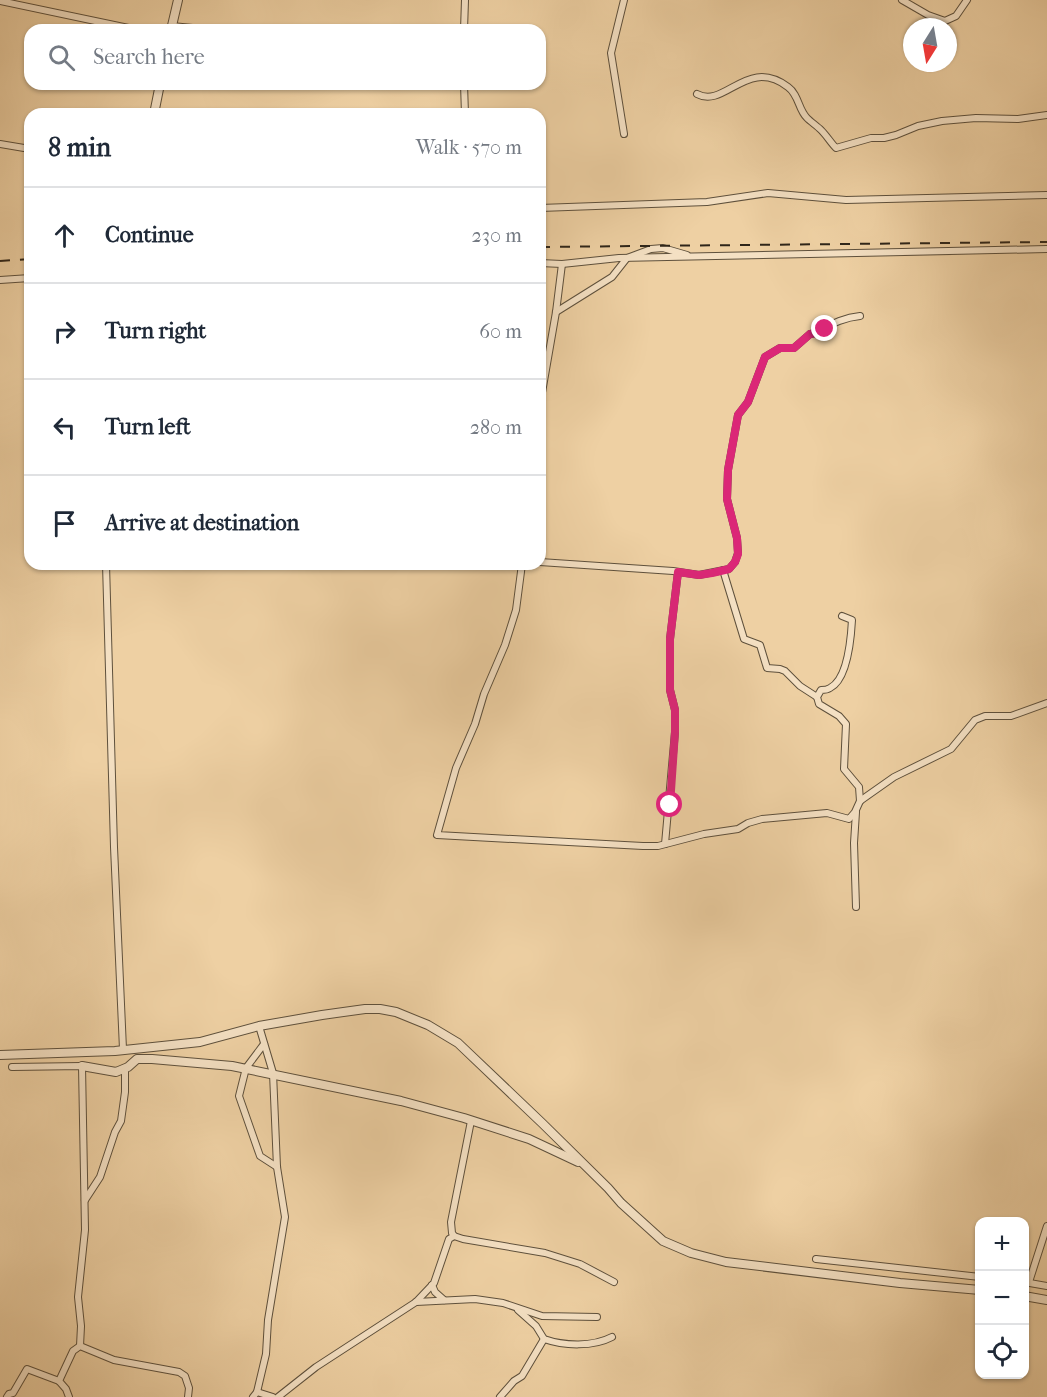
<!DOCTYPE html>
<meta charset="utf-8">
<style>
body{margin:0;font-family:"IM FELL French Canon",serif;background:#f6f6f7;color:#1f2937}
.controls{position:absolute;right:18px;bottom:18px;display:grid;overflow:hidden;border-radius:12px;box-shadow:0 2px 4px #0004}
.controls button{width:54px;height:54px;display:grid;place-items:center;padding:0;border:0;border-bottom:2px solid #e0e1e3;background:#fff;color:#1f2937;font:30px sans-serif}
.compass{position:absolute;left:903px;top:18px;width:54px;height:54px;border-radius:50%;background:#fff;box-shadow:0 2px 4px #0004;rotate:191deg}
.stop{position:absolute;width:18px;height:18px;margin:-14px;border:4px solid #db2777;border-radius:50%;background:#fff}
.stop.end{background:#db2777;border-color:#fff;box-shadow:0 2px 6px #0008}
.list{margin:0;padding:0;list-style:none}
h2{display:flex;justify-content:space-between;align-items:center;height:78px;margin:0;padding:0 24px;font-size:26px}
h2 small{font-size:20px;font-weight:400;color:#747a83}
.list li{display:grid;grid-template-columns:39px 1fr auto;gap:18px;align-items:center;box-sizing:border-box;height:96px;padding:0 24px;border-top:2px solid #e0e1e3}
.list b{display:block;font-size:22px;white-space:nowrap}
.list em{font-size:20px;font-style:normal;color:#747a83}
.icon{flex:none;width:33px;height:33px;fill:none;stroke:currentColor;stroke-width:2;stroke-linecap:round;stroke-linejoin:round}
.map{position:relative;flex:none;width:1047px;height:1397px;overflow:hidden}
.search{position:absolute;background:#fff;box-shadow:0 2px 4px #0004;left:24px;top:24px;width:522px;height:66px;display:flex;align-items:center;gap:15px;box-sizing:border-box;padding:0 21px;border-radius:18px;color:#747a83;font-size:22px}
.panel{position:absolute;background:#fff;box-shadow:0 2px 4px #0004;left:24px;top:108px;width:522px;height:462px;border-radius:18px}
.map>svg:first-child{display:block}
.lines{fill:none;stroke-linecap:round;stroke-linejoin:round}
.minor-casing{stroke:#5e503c;stroke-width:8}
.tertiary-casing{stroke:#5e503c;stroke-width:10}
.minor{stroke:#f4e0c3;stroke-width:6}
.tertiary{stroke:#f4e0c3;stroke-width:8}
.rail{stroke:#2e2519;stroke-width:2;stroke-dasharray:10 10;stroke-linecap:butt}
.route{stroke:#db2777;stroke-width:8}
</style>
<div class="map">
<svg width="1047" height="1397" viewBox="0 0 1047 1397">
<rect width="100%" height="100%" fill="#eed0a3"/>
<filter id="stains"><feTurbulence type="fractalNoise" baseFrequency=".00333" numOctaves="4"/><feColorMatrix values="0 0 0 0 .2 0 0 0 0 .09 0 0 0 0 .02 0 0 0 .5 -.17"/></filter>
<radialGradient id="worn" r=".72"><stop offset=".6" stop-color="#630" stop-opacity="0"/><stop offset="1" stop-color="#630" stop-opacity=".3"/></radialGradient>
<g class="lines">
<defs>
<g id="minor">
<polyline points="902,0 928,15 945,21 956,16 967,0"/>
<polyline points="0,1 138,30"/>
<polyline points="172,26 213,30"/>
<polyline points="464,30 465,0"/>
<polyline points="464,84 465,114"/>
<path d="M697,94C725,109 747,56 788,87C799,95 798,109 807,118C811,122 817,126 821,130C827,136 831,143 836,148L871,138H884L896,135L918,126L942,121L976,118L1018,119L1047,115"/>
<polyline points="624,134 611,53 624,0"/>
<polyline points="0,144 30,149"/>
<polyline points="540,208 707,202 768,193 846,200 1047,195"/>
<polyline points="540,263 562,264 619,258 1047,249"/>
<polyline points="0,280 30,278"/>
<polyline points="556,312 612,277 627,258 651,249 663,248 687,255"/>
<polyline points="540,404 556,312 562,264"/>
<path d="M540,562L673,571L699,575L729,569L735,562L738,553L737,538L727,499L728,470L738,415L748,402L765,357L780,348H794L810,334L823,332C828,323 849,317 860,316"/>
<polyline points="106,564 114,847 123,1049"/>
<polyline points="522,564 516,610 505,645 484,694 475,724 456,768 437,835 643,846 658,846 704,834 738,829 748,823 762,819 827,813 849,819 855,812 860,801 867,796 894,777 951,749 975,720 985,716 1011,716 1047,703"/>
<polyline points="723,570 744,639 760,645 767,668 780,669 785,671 800,686 817,697"/>
<path d="M842,616L852,620C851,638 848,679 830,688C827,690 824,690 821,690L817,697L819,704L839,716L846,724L844,769L859,787L860,801"/>
<polyline points="665,844 675,732 675,710 670,690 670,639 678,572"/>
<polyline points="856,907 854,843 856,812"/>
<polyline points="264,1044 246,1068 239,1096 260,1156 277,1167"/>
<polyline points="12,1067 82,1066 85,1230 78,1297 81,1326 80,1346"/>
<polyline points="85,1200 100,1177 115,1132 121,1121 125,1092 125,1068"/>
<polyline points="454,1236 463,1239 545,1253 580,1264 614,1282"/>
<polyline points="816,1259 980,1277"/>
<polyline points="1024,1282 1047,1286"/>
<polyline points="1029,1282 1047,1226"/>
<polyline points="432,1285 435,1292 444,1300"/>
<polyline points="416,1302 475,1299 503,1303 542,1316 597,1317"/>
<path d="M518,1310L536,1326L544,1339C564,1346 593,1347 612,1337"/>
<polyline points="257,1392 273,1397"/>
<polyline points="7,1397 9,1394 13,1393 27,1369 59,1381"/>
<polyline points="69,1397 66,1389 59,1381 73,1351 80,1346 114,1360 179,1372 185,1376 189,1388 188,1397"/>
<polyline points="253,1397 257,1392 266,1354 268,1320 285,1217 277,1167 273,1073 259,1026"/>
<polyline points="278,1397 316,1367 416,1302 434,1283 449,1239 454,1236 452,1233 451,1222 471,1121"/>
<polyline points="500,1397 514,1381 522,1376 544,1339"/>
</g>
<g id="tertiary">
<polyline points="171,30 178,0"/>
<polyline points="154,114 160,84"/>
<polyline points="0,1055 115,1051 200,1042 259,1026 322,1015 365,1009 380,1009 396,1012 428,1025 458,1043 542,1123 608,1188 621,1203 663,1241 691,1253 726,1262 900,1283 980,1290"/>
<polyline points="82,1066 116,1072 128,1067 137,1059 152,1059 232,1066 401,1101 464,1118 529,1139 578,1162"/>
<polyline points="1024,1296 1047,1300"/>
</g>
</defs>
<use href="#minor" class="minor-casing"/>
<use href="#tertiary" class="tertiary-casing"/>
<use href="#minor" class="minor"/>
<use href="#tertiary" class="tertiary"/>
<g class="rail">
<polyline points="540,247 1047,242"/>
<polyline points="0,261 30,259"/>
</g>
</g>
<g class="lines">
<polyline class="route" points="670,805 675,732 675,710 670,690 670,639 678,572 699,575 712,573 729,569 735,562 738,554 737,538 727,499 728,470 738,415 748,402 765,357 780,348 794,348 810,334 823,332 825,329"/>
</g>
<rect width="100%" height="100%" filter="url(#stains)"/>
<rect width="100%" height="100%" fill="url(#worn)"/>
</svg>
<div class="controls">
<button>+</button>
<button>−</button>
<button><svg class="icon" aria-label="locate" viewBox="0 0 24 24"><circle cx="12" cy="12" r="6"/><path d="M12 2v4M12 18v4M2 12h4M18 12h4"/></svg></button>
</div>
<svg class="compass" viewBox="-18 -18 36 36"><path d="M0-13l5 13h-10z" fill="#e53935"/><path d="M0 13l5-13h-10z" fill="#747a83"/></svg>
<div class="stop" style="left:670px;top:805px"></div>
<div class="stop end" style="left:825px;top:329px"></div>
<div class="search"><svg class="icon" aria-label="search" viewBox="0 0 24 24"><circle cx="10" cy="10" r="6"/><path d="M15 15l6 6"/></svg>Search here</div>
<section class="panel">
<h2>8 min<small>Walk · 570 m</small></h2>
<ul class="list">
<li><svg class="icon" aria-label="ahead" viewBox="0 0 24 24"><path d="M12 20V5M6 11l6-6 6 6"/></svg><div><b>Continue</b></div><em>230 m</em></li>
<li><svg class="icon" aria-label="right" viewBox="0 0 24 24"><path d="M7 20v-9h11M14 6l5 5-5 5"/></svg><div><b>Turn right</b></div><em>60 m</em></li>
<li><svg class="icon" aria-label="left" viewBox="0 0 24 24"><path d="M17 20v-9H6M10 6l-5 5 5 5"/></svg><div><b>Turn left</b></div><em>280 m</em></li>
<li><svg class="icon" aria-label="arrive" viewBox="0 0 24 24"><path d="M6 21V4h12l-3 4 3 4H6"/></svg><div><b>Arrive at destination</b></div></li>
</ul>
</section>
</div>
